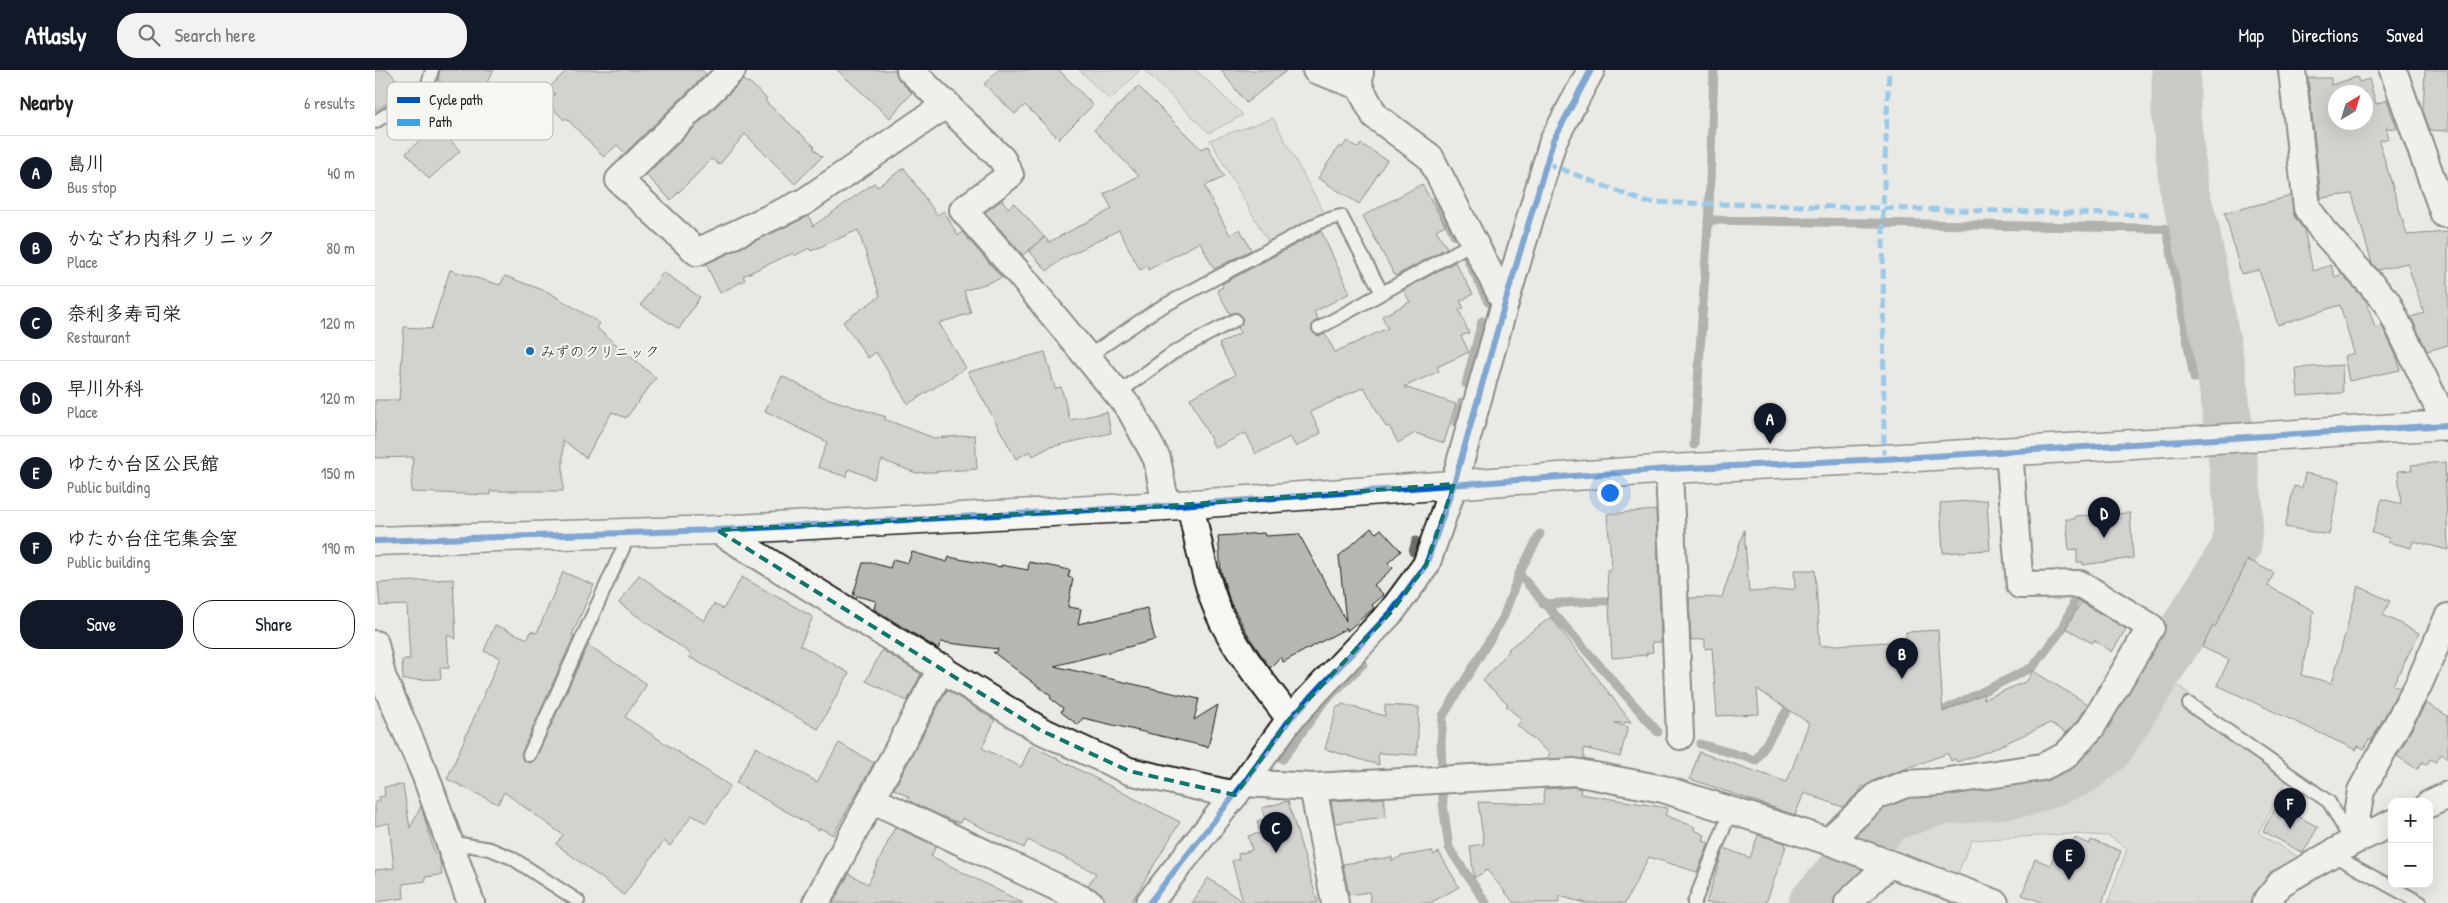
<!DOCTYPE html>
<meta charset="utf-8">
<style>
body{margin:0;font-family:"Patrick Hand","Klee One",sans-serif;background:#f2f2f2;color:#222}
.controls{position:absolute;right:15px;bottom:15px;display:grid;overflow:hidden;border-radius:10px;box-shadow:0 5px 20px #0002}
.controls button{width:45px;height:45px;display:grid;place-items:center;padding:0;border:0;border-bottom:1px solid #e0e0e0;background:#fff;color:#222;font:25px sans-serif}
.compass{position:absolute;left:1953px;top:15px;width:45px;height:45px;border-radius:50%;background:#fff;box-shadow:0 5px 20px #0002;rotate:38deg}
.you{position:absolute;left:1234px;top:422px;width:18px;height:18px;margin:-12px;border:4px solid #fff;border-radius:50%;background:#1a73e8;box-shadow:0 0 0 8px #1a73e833}
.badge{display:grid;place-items:center;width:32px;height:32px;border-radius:50%;background:#111827;color:#fff;font-size:16px;font-weight:700}
.pin{position:absolute;translate:-50% -41px;filter:drop-shadow(0 1px 2px #0008)}
.pin::after{content:'';position:absolute;top:26px;width:18px;height:15px;background:inherit;clip-path:polygon(0 0,100% 0,50% 100%)}
.list{margin:0;padding:0;list-style:none}
h2{display:flex;justify-content:space-between;align-items:center;height:65px;margin:0;padding:0 20px;font-size:21px}
h2 small{font-size:16px;font-weight:400;color:#767676}
.list li{display:grid;grid-template-columns:32px 1fr auto;gap:15px;align-items:center;box-sizing:border-box;height:75px;padding:0 20px;border-top:1px solid #e0e0e0}
.list b{display:block;font-size:19px;white-space:nowrap}
.list p{margin:0;font-size:16px;white-space:nowrap;color:#767676}
.list em{font-size:16px;font-style:normal;color:#767676}
.actions{display:flex;gap:10px;padding:15px 20px}
.actions a{flex:1;padding:11px 0;border:1px solid #111827;border-radius:20px;text-align:center;font-size:18px;color:#111827}
.actions .main{background:#111827;color:#fff}
.icon{flex:none;width:28px;height:28px;fill:none;stroke:currentColor;stroke-width:2;stroke-linecap:round;stroke-linejoin:round}
.map{position:relative;flex:none;width:2073px;height:833px;overflow:hidden}
header{display:flex;align-items:center;gap:30px;box-sizing:border-box;height:70px;padding:0 25px;background:#111827;color:#fff}
header strong{font-size:24px}
nav{display:flex;gap:28px;margin-inline-start:auto;font-size:18px}
.search{width:350px;height:45px;background:#f2f2f2;display:flex;align-items:center;gap:12px;box-sizing:border-box;padding:0 18px;border-radius:20px;color:#767676;font-size:19px}
main{display:flex}
aside{flex:1;background:#fff}
.map>svg:first-child{display:block}
.green{fill:#cbcbc7;stroke:#747472}
.lines{fill:none;stroke-linecap:round;stroke-linejoin:round}
.stream{stroke:#6d6d6c;stroke-width:9}
.river{stroke:#a3a3a1;stroke-width:49}
.building{fill:#b6b6b3;stroke:#1c1c1c;fill-rule:evenodd}
.service-casing{stroke:#1c1c1c;stroke-width:16}
.minor-casing{stroke:#1c1c1c;stroke-width:30}
.tertiary-casing{stroke:#1c1c1c;stroke-width:31}
.service{stroke:#f6f6f2;stroke-width:12}
.minor{stroke:#f6f6f2;stroke-width:26}
.tertiary{stroke:#f6f6f2;stroke-width:28}
.quiet{stroke:#3da2ea;stroke-width:5;stroke-dasharray:10 5;stroke-linecap:butt}
.cycleway-casing{stroke:#f6f6f2;stroke-width:9}
.cycleway{stroke:#0057b8;stroke-width:6}
.marked{fill:none;stroke:#0f766e;stroke-width:4;stroke-dasharray:10 6;stroke-linejoin:round}
.poi-dot{fill:#1f6fb2;stroke:#f6f6f2;stroke-width:2}
.labels{text-anchor:middle;dominant-baseline:central;stroke-width:4;stroke-linejoin:round;paint-order:stroke}
.poi-label{font-size:15px;fill:#1c1c1c;stroke:#f6f6f2;text-anchor:start}
.key{fill:#f6f6f2;stroke:#b5b5b2;stroke-width:1}
.key-label{font-size:14px;fill:#1c1c1c}
</style>
<header>
<strong>Atlasly</strong>
<div class="search"><svg class="icon" aria-label="search" viewBox="0 0 24 24"><circle cx="10" cy="10" r="6"/><path d="M15 15l6 6"/></svg>Search here</div>
<nav><a>Map</a><a>Directions</a><a>Saved</a></nav>
</header>
<main>
<aside>
<h2>Nearby<small>6 results</small></h2>
<ul class="list">
<li><span class="badge">A</span><div><b>島川</b><p>Bus stop</p></div><em>40 m</em></li>
<li><span class="badge">B</span><div><b>かなざわ内科クリニック</b><p>Place</p></div><em>80 m</em></li>
<li><span class="badge">C</span><div><b>奈利多寿司栄</b><p>Restaurant</p></div><em>120 m</em></li>
<li><span class="badge">D</span><div><b>早川外科</b><p>Place</p></div><em>120 m</em></li>
<li><span class="badge">E</span><div><b>ゆたか台区公民館</b><p>Public building</p></div><em>150 m</em></li>
<li><span class="badge">F</span><div><b>ゆたか台住宅集会室</b><p>Public building</p></div><em>190 m</em></li>
</ul>
<div class="actions"><a class="main">Save</a><a>Share</a></div>
</aside>
<div class="map">
<svg width="2073" height="833" viewBox="0 0 2073 833">
<rect width="100%" height="100%" fill="#e9e9e5"/>
<filter id="ink" filterUnits="userSpaceOnUse"><feTurbulence type="fractalNoise" baseFrequency=".02" numOctaves="2"/><feDisplacementMap in="SourceGraphic" scale="10" xChannelSelector="R" yChannelSelector="G"/><feConvolveMatrix kernelMatrix="1 2 1 2 8 2 1 2 1" color-interpolation-filters="sRGB"/></filter>
<g filter="url(#ink)">
<g class="green">
<polygon points="704,0 765,0 735,30"/>
<polygon points="769,0 821,0 868,45 834,63"/>
<polygon points="898,48 949,143 945,148 896,177 835,70"/>
<polygon points="1796,610 1814,624 1807,638 1912,710 1883,763 1925,788 1895,802 1875,833 1733,833 1752,779 1734,766 1696,764 1597,770 1581,807 1499,777 1521,759 1551,749 1620,739 1668,735 1707,724 1731,709"/>
</g>
<g class="lines">
<g class="stream">
<polyline points="1062,129 1080,166"/>
<polyline points="1333,150 1820,159"/>
<polyline points="1792,159 1819,308 1846,304"/>
<polyline points="1092,188 1113,232"/>
<polyline points="1091,314 1107,251"/>
<polyline points="1081,353 1087,332"/>
<polyline points="1319,375 1334,139 1339,0"/>
<polyline points="1038,482 1041,471"/>
<polyline points="1144,504 1283,662"/>
<polyline points="1168,534 1245,530"/>
<polyline points="1559,645 1658,597 1688,558 1701,528"/>
<polyline points="1325,674 1381,690 1419,629"/>
<polyline points="908,689 948,633 988,594"/>
<polyline points="1111,833 1074,778 1068,734 1066,672 1068,646 1128,548 1144,504 1165,464"/>
</g>
<polyline class="river" points="1438,833 1515,747 1560,732 1650,722 1706,701 1734,678 1862,476 1863,432 1846,299 1820,159 1809,121 1801,44 1801,0"/>
</g>
<g class="building">
<polygon points="0,0 13,0 31,20 0,41"/>
<polygon points="65,0 119,0 103,27 94,27 63,10"/>
<polygon points="192,0 327,0 331,4 250,83 242,75 229,87 191,48 189,50 172,32 180,24 174,18"/>
<polygon points="462,0 520,0 524,10 537,23 515,48"/>
<polygon points="623,0 684,0 718,35 684,69 650,35 640,44 609,14"/>
<polygon points="846,0 912,0 871,33"/>
<polygon points="2050,0 2073,0 2073,61 2055,60 2048,41"/>
<path d="M1982,7L1984,12L1994,9L2001,34L2012,30L2022,59L2011,58L2014,68L2004,71L2032,165L2073,162V275L2052,281L2036,247L2049,243L2032,193L2003,200L1997,193L1977,124L1946,128L1933,8H1956V15ZM1960,22H1990V52H1960Z"/>
<polygon points="368,10 372,13 374,12 392,29 390,31 440,77 438,78 447,87 420,114 370,64 344,95 337,89 296,130 271,105"/>
<polygon points="763,16 826,79 833,76 849,107 830,116 835,128 855,165 865,159 876,180 839,199 825,172 773,200 772,196 765,200 744,160 687,189 672,201 654,181 670,167 674,172 737,139 729,124 764,106 719,60"/>
<polygon points="62,55 85,81 54,109 31,83"/>
<polygon points="972,71 983,78 986,74 1012,90 984,134 943,108 964,76 967,78"/>
<polygon points="529,98 562,145 569,141 583,166 587,162 627,208 589,221 596,243 564,253 591,298 533,334 501,282 493,288 468,252 505,226 483,160 436,181 434,178 419,186 418,183 368,206 370,210 345,223 331,194 434,146 438,156 499,113 502,117"/>
<polygon points="1047,114 1070,155 1061,160 1072,178 1020,206 988,146"/>
<polygon points="1916,126 1919,146 1929,160 1938,201 1956,195 1960,207 1967,204 1992,232 2000,258 2007,256 2023,290 2025,300 1974,311 1969,286 1979,283 1965,235 1903,255 1884,200 1866,204 1850,143"/>
<polygon points="627,130 633,138 639,133 669,167 648,185 610,142"/>
<polygon points="946,161 975,223 939,242 943,249 937,254 937,261 943,266 950,264 960,282 1013,258 1007,246 1035,232 1028,220 1080,192 1098,224 1085,231 1089,238 1084,240 1094,263 1086,266 1094,282 1062,297 1064,301 1029,317 1081,334 1069,373 1040,363 1023,373 1014,356 1011,357 989,317 935,342 946,363 921,377 915,367 881,384 871,363 840,378 815,328 860,305 844,274 865,263 863,258 868,250 864,243 855,244 842,220 848,217 847,214"/>
<polygon points="75,200 125,215 130,206 173,222 225,253 222,258 281,308 251,348 237,342 211,388 188,370 188,421 115,421 115,425 36,422 38,387 0,388 0,330 24,330 29,257 56,259"/>
<polygon points="288,202 325,227 304,259 266,235"/>
<polygon points="670,282 680,318 686,317 695,350 732,342 736,363 675,377 658,386 655,381 641,389 593,302"/>
<polygon points="1967,295 1968,323 1923,326 1921,298"/>
<polygon points="407,306 448,327 511,347 509,349 559,368 600,365 602,399 541,403 507,390 499,409 474,399 471,407 443,397 452,372 390,341"/>
<polygon points="2070,392 2073,480 2038,471 2036,478 2013,472 2014,468 1997,463 2007,429 2026,434 2023,401 2037,400 2036,395"/>
<polygon points="1930,403 1965,410 1954,465 1910,457 1919,416 1927,418"/>
<polygon points="1612,430 1615,480 1568,483 1565,433"/>
<polygon points="1281,440 1286,572 1277,572 1278,582 1271,583 1272,585 1237,588 1232,500 1237,499 1232,444"/>
<polygon points="1755,443 1758,488 1708,495 1708,492 1702,492 1702,479 1694,480 1691,449 1700,449 1700,446"/>
<polygon points="996,458 1001,463 1006,459 1026,481 1013,493 1018,498 999,515 1009,525 997,535 999,538 972,561 972,558 908,592 905,587 895,598 876,570 855,532 846,501 843,466 889,463 890,466 924,464 971,551 964,486"/>
<polygon points="1369,460 1374,522 1420,519 1419,500 1440,500 1445,576 1531,571 1531,562 1563,560 1568,642 1608,624 1609,629 1652,611 1658,601 1713,634 1704,649 1691,663 1675,653 1611,682 1582,692 1580,689 1576,691 1573,684 1571,684 1500,710 1490,717 1487,716 1485,721 1468,737 1429,723 1420,745 1315,709 1324,682 1412,712 1434,653 1382,619 1384,644 1342,646 1337,578 1330,579 1330,569 1316,570 1314,528 1347,527"/>
<polygon points="537,482 572,492 574,487 626,497 626,495 653,500 654,492 695,500 693,507 698,508 693,537 706,539 703,554 772,538 780,570 679,596 824,629 819,650 843,635 833,677 708,648 703,655 686,642 688,638 675,628 676,626 618,582 621,583 623,579 566,572 563,579 499,539 501,531 478,525 488,493 497,493 515,498 518,489 533,493"/>
<polygon points="1873,490 1899,503 1893,516 1939,541 1926,605 1957,613 1983,516 2015,531 2008,545 2044,563 2018,615 2025,618 1996,671 1994,669 1989,679 1983,676 1981,680 1842,615 1854,590 1827,577 1838,556 1840,557"/>
<polygon points="188,502 219,515 197,565 199,566 147,682 148,690 155,693 161,688 213,575 272,614 250,647 355,716 331,753 317,745 295,776 289,771 249,825 181,774 188,765 129,722 123,734 72,709 125,588 109,581 120,555 153,569 156,561 162,563"/>
<polygon points="264,505 329,551 339,534 348,539 367,507 438,547 425,575 474,603 443,659 314,587 316,584 244,533"/>
<polygon points="78,509 81,569 72,565 74,598 65,598 66,609 28,610 27,590 35,589 32,535 5,536 3,513"/>
<polygon points="1706,532 1751,559 1737,582 1719,570 1717,573 1691,558"/>
<polygon points="1176,547 1256,652 1240,653 1253,657 1245,687 1209,678 1209,689 1172,689 1175,684 1142,655 1147,650 1131,636 1133,634 1108,611 1134,581 1133,579"/>
<polygon points="507,580 546,604 532,631 491,611"/>
<polygon points="572,620 620,650 607,678 646,697 656,675 805,752 756,833 730,833 727,824 713,815 721,803 653,770 649,778 587,748 585,753 573,749 532,730 534,727 519,719"/>
<polygon points="2051,633 2073,646 2073,688 2066,684 2061,692 2055,689 2052,695 2047,692 2042,699 2022,686"/>
<polygon points="967,634 1010,646 1010,635 1044,637 1042,685 1003,683 1004,695 950,679 962,636 965,637"/>
<polygon points="464,673 499,693 458,765 445,758 444,760 361,713 381,677 442,712"/>
<polygon points="28,715 35,758 46,736 60,784 62,783 65,791 67,805 50,807 51,811 28,814 29,828 0,832 0,800 19,798 14,753 0,756 0,732 5,731 4,727 10,726 9,717"/>
<polygon points="1198,717 1206,719 1205,724 1293,738 1290,745 1320,757 1319,760 1330,765 1328,771 1334,773 1322,802 1274,787 1250,833 1210,833 1184,826 1184,833 1139,833 1112,800 1099,808 1095,776 1109,774 1103,732 1168,734 1169,719"/>
<polygon points="1009,728 1011,747 960,753 956,731"/>
<polygon points="913,731 943,833 817,833 833,808 868,832 857,791 864,789 863,784 877,780 873,766 885,763 882,751 890,749 887,738"/>
<polygon points="1902,735 1943,757 1928,783 1888,761"/>
<polygon points="520,757 561,776 556,786 648,833 458,833 474,804 493,814"/>
<polygon points="1383,765 1410,773 1411,776 1391,833 1331,833 1349,778 1375,788"/>
<polygon points="1700,768 1715,774 1716,770 1746,781 1727,833 1669,833 1647,825 1660,789 1675,795 1679,786 1691,790"/>
<polygon points="1057,781 1059,785 1064,782 1084,817 1055,833 996,833 994,822 974,825 968,794 1017,787 1017,791 1027,786"/>
</g>
<g class="lines">
<defs>
<g id="service">
<polyline points="0,52 52,18 57,0"/>
<polyline points="944,258 1099,172"/>
<polyline points="712,287 781,240 947,151 966,146 1007,223"/>
<polyline points="742,324 798,283 860,250"/>
<polyline points="1814,634 1954,732 1975,769"/>
<polyline points="154,685 255,463"/>
<polyline points="74,772 115,779 137,788 203,831"/>
<polyline points="1956,784 2046,833"/>
<polyline points="1319,833 1356,740"/>
</g>
<g id="minor">
<polyline points="357,0 244,110 322,182 429,132 572,34"/>
<polyline points="535,0 627,89 635,105 588,140 646,206 755,339 782,389 791,436"/>
<polyline points="941,0 984,16"/>
<polyline points="985,0 984,16 1000,46 1055,87 1130,233"/>
<polyline points="1917,0 1932,138 1948,161 2012,232 2073,358"/>
<polyline points="2018,0 2069,144 2073,143"/>
<polyline points="1294,399 1305,666"/>
<path d="M815,434C824,473 830,515 848,552C866,587 892,618 915,649"/>
<polyline points="342,460 665,660 754,701 860,725"/>
<polyline points="0,574 7,606 50,704 96,833"/>
<polyline points="869,713 938,717 1199,702 1288,719 1453,771 1620,833"/>
<polyline points="938,717 960,833"/>
<polyline points="496,729 715,833"/>
<polyline points="2054,734 2073,725"/>
<polyline points="1453,771 1503,725 1531,714 1566,712 1667,697 1690,686 1716,658 1776,557 1705,514 1645,515 1634,381"/>
<polyline points="1977,772 1986,721 2043,616 2073,547"/>
<polyline points="441,833 567,597"/>
<polyline points="774,833 869,713 915,649 1017,541 1051,495 1079,414 1130,233 1178,71 1216,0"/>
<polyline points="1473,833 1514,794"/>
<polyline points="1890,833 1906,813 1977,772 2017,753"/>
</g>
<polyline id="tertiary" points="0,471 342,460 791,436 1294,399 1509,389 2073,355"/>
</defs>
<use href="#service" class="service-casing"/>
<use href="#minor" class="minor-casing"/>
<use href="#tertiary" class="tertiary-casing"/>
<use href="#service" class="service"/>
<use href="#minor" class="minor"/>
<use href="#tertiary" class="tertiary"/>
<g class="quiet">
<polyline points="1171,93 1270,132 1776,145"/>
<polyline points="1509,389 1508,137 1514,0"/>
</g>
<defs>
<g id="cycleway">
<polyline points="0,471 342,460 791,436 1294,399 1509,389 2073,355"/>
<polyline points="774,833 869,713 915,649 1017,541 1051,495 1079,414 1130,233 1178,71 1216,0"/>
</g>
</defs>
<use href="#cycleway" class="cycleway-casing"/>
<use href="#cycleway" class="cycleway"/>
</g>
</g>
<path d="M0 0H2073V833H0ZM1079,414L1051,495L1017,541L915,649L860,725L754,701L665,660L342,460L791,436Z" fill="#e9e9e5" fill-opacity=".55" fill-rule="evenodd"/>
<path class="marked" d="M1079,414L1051,495L1017,541L915,649L860,725L754,701L665,660L342,460L791,436Z"/>
<circle class="poi-dot" cx="155" cy="281" r="5"/>
<g class="labels">
<g class="poi-label">
<text x="165" y="281">みずのクリニック</text>
</g>
</g>
<rect x="12" y="12" width="166" height="58" rx="8" class="key"/>
<rect x="22" y="27" width="23" height="6" fill="#0057b8"/>
<rect x="22" y="49" width="23" height="7" fill="#3da2ea"/>
<g class="key-label">
<text x="54" y="35">Cycle path</text>
<text x="54" y="57">Path</text>
</g>
</svg>
<div class="controls">
<button>+</button>
<button>−</button>
</div>
<svg class="compass" viewBox="-18 -18 36 36"><path d="M0-13l5 13h-10z" fill="#e53935"/><path d="M0 13l5-13h-10z" fill="#767676"/></svg>
<div class="you"></div>
<div class="pin badge" style="left:1395px;top:374px">A</div>
<div class="pin badge" style="left:1527px;top:609px">B</div>
<div class="pin badge" style="left:901px;top:783px">C</div>
<div class="pin badge" style="left:1729px;top:468px">D</div>
<div class="pin badge" style="left:1694px;top:810px">E</div>
<div class="pin badge" style="left:1915px;top:759px">F</div>
</div>
</main>
